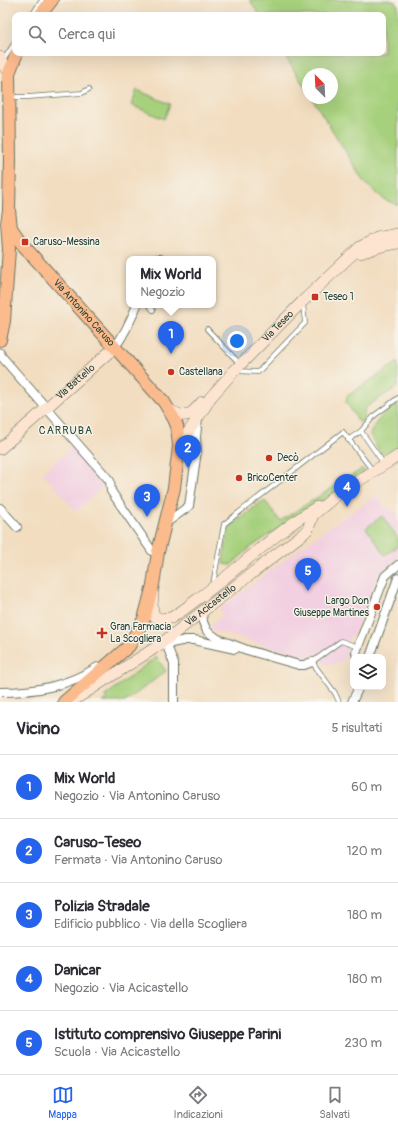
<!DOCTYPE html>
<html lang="it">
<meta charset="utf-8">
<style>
body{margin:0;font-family:Pangolin,sans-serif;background:#f7f7f7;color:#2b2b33}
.controls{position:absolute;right:12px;bottom:12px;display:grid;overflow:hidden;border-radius:8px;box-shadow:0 4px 16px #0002}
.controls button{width:36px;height:36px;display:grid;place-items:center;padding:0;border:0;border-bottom:1px solid #e1e1e2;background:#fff;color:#2b2b33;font:20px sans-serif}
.compass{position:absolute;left:302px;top:68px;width:36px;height:36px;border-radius:50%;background:#fff;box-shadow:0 4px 16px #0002;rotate:336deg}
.you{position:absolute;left:237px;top:341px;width:14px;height:14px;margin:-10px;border:3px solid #fff;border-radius:50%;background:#1a73e8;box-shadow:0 0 0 6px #1a73e833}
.badge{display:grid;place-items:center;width:26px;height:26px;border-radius:50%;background:#2563eb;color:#fff;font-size:13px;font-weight:700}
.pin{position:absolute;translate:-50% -33px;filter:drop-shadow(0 1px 2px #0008)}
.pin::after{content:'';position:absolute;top:21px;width:14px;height:12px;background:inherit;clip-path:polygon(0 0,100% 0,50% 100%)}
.popup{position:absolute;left:126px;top:256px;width:90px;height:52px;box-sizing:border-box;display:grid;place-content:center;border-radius:8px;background:#fff;filter:drop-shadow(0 1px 3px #0005);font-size:13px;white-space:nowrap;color:#7c7c81}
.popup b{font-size:15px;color:#2b2b33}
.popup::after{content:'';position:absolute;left:50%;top:100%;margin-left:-8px;border:8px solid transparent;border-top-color:#fff}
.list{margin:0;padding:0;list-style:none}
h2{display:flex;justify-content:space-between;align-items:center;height:52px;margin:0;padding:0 16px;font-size:17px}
h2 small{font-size:13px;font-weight:400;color:#7c7c81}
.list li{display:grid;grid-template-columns:26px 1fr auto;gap:12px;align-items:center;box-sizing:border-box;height:64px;padding:0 16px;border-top:1px solid #e1e1e2}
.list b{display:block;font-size:15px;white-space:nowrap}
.list p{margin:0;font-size:13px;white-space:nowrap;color:#7c7c81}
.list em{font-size:13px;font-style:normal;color:#7c7c81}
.icon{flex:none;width:22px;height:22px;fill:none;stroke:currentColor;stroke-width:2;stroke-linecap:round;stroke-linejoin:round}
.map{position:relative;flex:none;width:398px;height:702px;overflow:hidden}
.search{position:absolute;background:#fff;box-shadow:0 4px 16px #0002;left:12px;right:12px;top:12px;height:44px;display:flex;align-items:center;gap:10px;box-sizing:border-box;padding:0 14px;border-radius:8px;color:#7c7c81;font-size:15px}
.sheet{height:372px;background:#fff}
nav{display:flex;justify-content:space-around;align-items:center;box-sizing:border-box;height:56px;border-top:1px solid #e1e1e2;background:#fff;font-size:11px;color:#7c7c81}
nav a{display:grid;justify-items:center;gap:2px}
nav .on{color:#2563eb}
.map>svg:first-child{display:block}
.built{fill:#f2cfe1}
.green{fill:#a6d07b;stroke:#628658}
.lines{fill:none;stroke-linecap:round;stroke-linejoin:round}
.lane-casing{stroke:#697565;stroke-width:5.5}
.street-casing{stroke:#697565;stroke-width:10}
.secondary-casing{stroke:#697565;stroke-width:12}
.primary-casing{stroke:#697565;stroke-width:14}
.lane{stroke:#fff;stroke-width:4}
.street{stroke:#fff;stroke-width:8}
.secondary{stroke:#fde4d1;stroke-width:11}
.primary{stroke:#fbbb8d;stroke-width:12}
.poi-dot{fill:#c8321e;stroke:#f7f3e8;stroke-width:1.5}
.labels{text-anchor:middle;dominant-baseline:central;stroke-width:3;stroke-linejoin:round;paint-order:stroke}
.poi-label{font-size:10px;fill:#1f3d34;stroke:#f7f3e8;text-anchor:start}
.street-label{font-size:10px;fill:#1f3d34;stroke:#f7f3e8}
.neighbourhood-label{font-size:11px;letter-spacing:1px;fill:#1f3d34;stroke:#f7f3e8}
</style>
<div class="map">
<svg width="398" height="702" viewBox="0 0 398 702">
<rect width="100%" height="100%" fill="#f7f3e8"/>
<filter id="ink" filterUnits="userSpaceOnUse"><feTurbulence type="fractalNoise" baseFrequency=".025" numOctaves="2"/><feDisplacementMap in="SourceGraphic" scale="8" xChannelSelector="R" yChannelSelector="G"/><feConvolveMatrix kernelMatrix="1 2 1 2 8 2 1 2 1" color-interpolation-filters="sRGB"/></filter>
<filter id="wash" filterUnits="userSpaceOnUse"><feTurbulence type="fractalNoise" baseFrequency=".012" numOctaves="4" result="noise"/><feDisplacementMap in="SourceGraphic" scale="16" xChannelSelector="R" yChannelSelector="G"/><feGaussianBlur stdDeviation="0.9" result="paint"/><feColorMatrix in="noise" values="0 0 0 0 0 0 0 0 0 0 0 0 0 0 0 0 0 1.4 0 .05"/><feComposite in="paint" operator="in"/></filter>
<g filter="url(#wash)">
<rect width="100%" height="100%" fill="#f2ddc0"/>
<g class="built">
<polygon points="73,446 106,484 76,511 43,473"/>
<polygon points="378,495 384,507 398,513 398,558 379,573 354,634 349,638 345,647 348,653 341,662 331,665 321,661 322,658 324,657 319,652 309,657 303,656 215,631 213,630 210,626 224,615 219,609 325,530"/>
</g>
<g class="green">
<polygon points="250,0 393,0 398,5 398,205 385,200 366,184 312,98 332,98 332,74 308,74 308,92 283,53 383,53 383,15 259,15"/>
<polygon points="137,90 170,104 164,119 131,105"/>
<polygon points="398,362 398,386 365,408 363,422 359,422 346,402 347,396"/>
<path d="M398,404V447C395,449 390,454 387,455C379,456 373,440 370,435C374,421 386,412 398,404Z"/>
<polygon points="362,469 365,471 361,475 251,547 231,565 224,564 223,562 228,531 231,526 261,502 266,502 280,521"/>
<polygon points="382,516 398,538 398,546 385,555 366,528"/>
<polygon points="156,657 166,671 125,702 103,702 107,699 105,696"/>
</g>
</g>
<g filter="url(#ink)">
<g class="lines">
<defs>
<g id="lane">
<polyline points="32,15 42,0"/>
<polyline points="3,61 15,42"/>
<polyline points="10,97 28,97 82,93 89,89"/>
<polyline points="149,305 153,310"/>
<polyline points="207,329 240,364"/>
<polyline points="236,371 258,372 305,323 303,304"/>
<polyline points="361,431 384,464"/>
<polyline points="348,440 361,431 375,415 398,398"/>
<polyline points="213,584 224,524 343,432 373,471"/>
<polyline points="339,702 335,693 312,662 341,641 358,647"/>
</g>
<g id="street">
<polyline points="158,259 160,259"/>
<path d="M115,347C125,334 131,320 137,305"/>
<polyline points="0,353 2,357 110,481 111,491 152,551 158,552"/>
<polyline points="0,508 17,527"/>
<polyline points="166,523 189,506 197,451 196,437 198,418"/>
<polyline points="202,613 203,622 207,631 218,639 247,650 299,665 304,665 312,662"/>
<polyline points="166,643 174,664 174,702"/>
<polyline points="162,645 186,640 194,640 235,649"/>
<polyline points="357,657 356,652 385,576 398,565"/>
<polyline points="370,657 398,578"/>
<path d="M0,692C37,692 67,686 98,667"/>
<polyline points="352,702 359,687"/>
</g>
<g id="secondary">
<polyline points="0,57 2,63 9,73"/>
<polyline points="360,253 382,246 398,243"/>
<path d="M170,410C186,420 191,415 202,402"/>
<path id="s1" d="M179,446L205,407L210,398L234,371L303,301L360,247L377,238L398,234"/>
<path id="s2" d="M0,449L115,347"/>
<polyline points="331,498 398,456"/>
<path d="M153,594L152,606L154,616L160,619L171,618C181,612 190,605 199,598C239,569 274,533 317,507"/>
<path id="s3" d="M71,702L158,646L304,533L308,529L313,515L338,494"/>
</g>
<g id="primary">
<polyline points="40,15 52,0"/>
<path id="s4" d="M9,210L11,228L22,244L164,402L174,419L177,426L179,446L174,488L158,552L153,585L144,619L129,646L64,702"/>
<polyline points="0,340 4,321 9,249 7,223 9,210 10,161 9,73 17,53"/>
</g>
</defs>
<use href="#lane" class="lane-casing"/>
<use href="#street" class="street-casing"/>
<use href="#secondary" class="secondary-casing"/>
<use href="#primary" class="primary-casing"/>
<use href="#lane" class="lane"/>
<use href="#street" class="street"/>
<use href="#secondary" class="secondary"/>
<use href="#primary" class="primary"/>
</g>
</g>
<g class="poi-dot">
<rect x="21" y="238" width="8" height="8" rx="2"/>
<rect x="311" y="293" width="8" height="8" rx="2"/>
<circle cx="171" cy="372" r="4"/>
<circle cx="269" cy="458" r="4"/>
<circle cx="239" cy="478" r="4"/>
<circle cx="377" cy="607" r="4"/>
<path d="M100 627h4v4h4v4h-4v4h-4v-4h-4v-4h4z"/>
</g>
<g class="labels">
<g class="poi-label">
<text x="33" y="242">Caruso-Messina</text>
<text x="323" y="297">Teseo 1</text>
<text x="179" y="372">Castellana</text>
<text x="277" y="458">Decò</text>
<text x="247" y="478">BricoCenter</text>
<text x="369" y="601" text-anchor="end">Largo Don<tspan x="369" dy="12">Giuseppe Martines</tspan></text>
<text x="110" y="627">Gran Farmacia<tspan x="110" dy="12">La Scogliera</tspan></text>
</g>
<g class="street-label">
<text stroke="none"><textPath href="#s4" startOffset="130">Via Antonino Caruso</textPath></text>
<text stroke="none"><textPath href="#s1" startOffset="156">Via Teseo</textPath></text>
<text stroke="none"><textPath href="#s2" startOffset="101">Via Battello</textPath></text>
<text stroke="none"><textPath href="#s3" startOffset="170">Via Acicastello</textPath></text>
</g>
<g class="neighbourhood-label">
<text x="66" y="430">CARRUBA</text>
</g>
</g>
</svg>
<div class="controls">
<button><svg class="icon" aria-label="layers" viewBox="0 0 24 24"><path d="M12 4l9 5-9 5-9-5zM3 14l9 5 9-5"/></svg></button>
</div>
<svg class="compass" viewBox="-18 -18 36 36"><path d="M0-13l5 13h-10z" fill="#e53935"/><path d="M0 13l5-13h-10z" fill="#7c7c81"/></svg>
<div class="you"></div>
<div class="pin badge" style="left:171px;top:354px">1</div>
<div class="popup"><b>Mix World</b>Negozio</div>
<div class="pin badge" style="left:188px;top:468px">2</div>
<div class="pin badge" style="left:147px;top:517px">3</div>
<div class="pin badge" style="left:347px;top:507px">4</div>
<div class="pin badge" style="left:308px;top:591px">5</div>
<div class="search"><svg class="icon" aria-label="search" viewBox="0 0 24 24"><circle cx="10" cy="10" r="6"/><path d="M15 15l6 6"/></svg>Cerca qui</div>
</div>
<section class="sheet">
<h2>Vicino<small>5 risultati</small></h2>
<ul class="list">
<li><span class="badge">1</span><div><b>Mix World</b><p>Negozio · Via Antonino Caruso</p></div><em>60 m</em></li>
<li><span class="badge">2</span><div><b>Caruso-Teseo</b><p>Fermata · Via Antonino Caruso</p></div><em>120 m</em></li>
<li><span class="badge">3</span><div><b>Polizia Stradale</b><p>Edificio pubblico · Via della Scogliera</p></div><em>180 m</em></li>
<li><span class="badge">4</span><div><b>Danicar</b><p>Negozio · Via Acicastello</p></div><em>180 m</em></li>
<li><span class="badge">5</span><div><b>Istituto comprensivo Giuseppe Parini</b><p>Scuola · Via Acicastello</p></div><em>230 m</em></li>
</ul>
</section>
<nav>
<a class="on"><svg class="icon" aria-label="map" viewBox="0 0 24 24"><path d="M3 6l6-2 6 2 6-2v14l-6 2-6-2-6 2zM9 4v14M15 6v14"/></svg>Mappa</a>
<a><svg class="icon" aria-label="directions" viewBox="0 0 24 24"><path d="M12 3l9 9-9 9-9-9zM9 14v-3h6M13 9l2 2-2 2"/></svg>Indicazioni</a>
<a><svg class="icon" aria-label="saved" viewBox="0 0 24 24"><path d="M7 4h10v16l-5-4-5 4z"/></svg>Salvati</a>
</nav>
